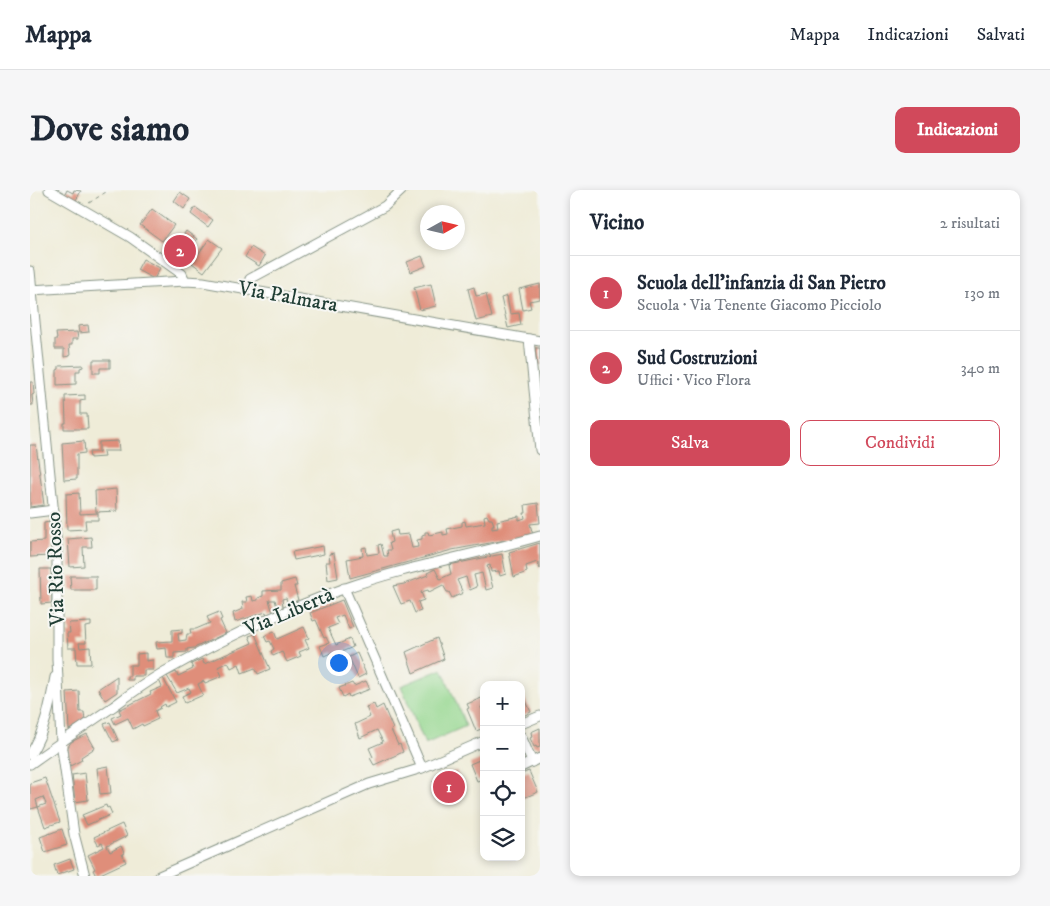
<!DOCTYPE html>
<html lang="it">
<meta charset="utf-8">
<style>
body{margin:0;font-family:"IM FELL DW Pica",serif;background:#f6f6f7;color:#1f2937}
.controls{position:absolute;right:15px;bottom:15px;display:grid;overflow:hidden;border-radius:10px;box-shadow:0 2px 8px #0003}
.controls button{width:45px;height:45px;display:grid;place-items:center;padding:0;border:0;border-bottom:1px solid #e0e1e3;background:#fff;color:#1f2937;font:25px sans-serif}
.compass{position:absolute;left:390px;top:15px;width:45px;height:45px;border-radius:50%;background:#fff;box-shadow:0 2px 8px #0003;rotate:82deg}
.you{position:absolute;left:308px;top:472px;width:18px;height:18px;margin:-12px;border:4px solid #fff;border-radius:50%;background:#1a73e8;box-shadow:0 0 0 8px #1a73e833}
.badge{display:grid;place-items:center;width:32px;height:32px;border-radius:50%;background:#d1495b;color:#fff;font-size:16px;font-weight:700}
.pin{position:absolute;translate:-50% -50%;border:2px solid #fff;box-shadow:0 1px 5px #0006}
.list{margin:0;padding:0;list-style:none}
h2{display:flex;justify-content:space-between;align-items:center;height:65px;margin:0;padding:0 20px;font-size:21px}
h2 small{font-size:16px;font-weight:400;color:#747a83}
.list li{display:grid;grid-template-columns:32px 1fr auto;gap:15px;align-items:center;box-sizing:border-box;height:75px;padding:0 20px;border-top:1px solid #e0e1e3}
.list b{display:block;font-size:19px;white-space:nowrap}
.list p{margin:0;font-size:16px;white-space:nowrap;color:#747a83}
.list em{font-size:16px;font-style:normal;color:#747a83}
.actions{display:flex;gap:10px;padding:15px 20px}
.actions a{flex:1;padding:11px 0;border:1px solid #d1495b;border-radius:10px;text-align:center;font-size:18px;color:#d1495b}
.actions .main{background:#d1495b;color:#fff}
.icon{flex:none;width:28px;height:28px;fill:none;stroke:currentColor;stroke-width:2;stroke-linecap:round;stroke-linejoin:round}
.map{position:relative;flex:none;width:510px;height:686px;overflow:hidden;border-radius:10px}
header{display:flex;align-items:center;gap:30px;box-sizing:border-box;height:70px;padding:0 25px;background:#fff;border-bottom:1px solid #e0e1e3}
header strong{font-size:24px}
nav{display:flex;gap:28px;margin-inline-start:auto;font-size:18px}
.intro{display:flex;align-items:center;justify-content:space-between;box-sizing:border-box;height:120px;padding:0 30px}
h1{margin:0;font-size:35px}
.button{padding:12px 22px;border-radius:10px;background:#d1495b;color:#fff;font-size:18px;font-weight:700}
main{display:flex;gap:30px;padding:0 30px}
aside{flex:1;background:#fff;border-radius:10px;box-shadow:0 2px 8px #0003}
.map>svg:first-child{display:block}
.green{fill:#95d78f;stroke:#5a8a62}
.building{fill:#df8e7a}
.lines{fill:none;stroke-linecap:round;stroke-linejoin:round}
.minor-casing{stroke:#879486;stroke-width:11}
.path{stroke:#879486;stroke-width:1;stroke-dasharray:4 4;stroke-linecap:butt}
.minor{stroke:#fff;stroke-width:9}
.labels{text-anchor:middle;dominant-baseline:central;stroke-width:4;stroke-linejoin:round;paint-order:stroke}
.street-label{font-size:21px;fill:#1f3d34;stroke:#f6f6f2}
</style>
<header>
<strong>Mappa</strong>
<nav><a>Mappa</a><a>Indicazioni</a><a>Salvati</a></nav>
</header>
<div class="intro"><h1>Dove siamo</h1><a class="button">Indicazioni</a></div>
<main>
<div class="map">
<svg width="510" height="686" viewBox="0 0 510 686">
<rect width="100%" height="100%" fill="#f6f6f2"/>
<filter id="ink" filterUnits="userSpaceOnUse"><feTurbulence type="fractalNoise" baseFrequency=".02" numOctaves="2"/><feDisplacementMap in="SourceGraphic" scale="10" xChannelSelector="R" yChannelSelector="G"/><feConvolveMatrix kernelMatrix="1 2 1 2 8 2 1 2 1" color-interpolation-filters="sRGB"/></filter>
<filter id="wash" filterUnits="userSpaceOnUse"><feTurbulence type="fractalNoise" baseFrequency=".0096" numOctaves="4" result="noise"/><feDisplacementMap in="SourceGraphic" scale="20" xChannelSelector="R" yChannelSelector="G"/><feGaussianBlur stdDeviation="1.12" result="paint"/><feColorMatrix in="noise" values="0 0 0 0 0 0 0 0 0 0 0 0 0 0 0 0 0 1.4 0 .05"/><feComposite in="paint" operator="in"/></filter>
<g filter="url(#wash)">
<rect width="100%" height="100%" fill="#efecd8"/>
<polygon class="green" points="412,479 436,536 395,554 371,496"/>
<g id="blocks">
<g class="building">
<polygon points="37,0 43,3 44,0 51,1 45,12 34,6"/>
<polygon points="150,2 160,9 154,19 144,11"/>
<polygon points="165,17 183,30 178,37 161,24"/>
<polygon points="122,19 144,35 132,51 110,35"/>
<polygon points="156,41 167,49 153,67 143,60"/>
<polygon points="179,49 192,58 174,82 162,73"/>
<polygon points="221,57 235,66 229,76 215,67"/>
<polygon points="392,66 396,76 381,82 377,72"/>
<polygon points="113,69 130,78 124,89 107,80"/>
<polygon points="401,94 406,116 390,120 384,98"/>
<polygon points="510,94 510,109 499,111 501,118 493,120 489,99"/>
<polygon points="444,97 446,106 456,104 462,127 446,131 438,99"/>
<polygon points="477,106 480,124 489,123 491,135 478,138 471,108"/>
<polygon points="58,135 59,142 49,143 48,136"/>
<polygon points="47,142 48,149 42,149 42,155 39,155 40,166 34,167 34,159 25,159 25,149 27,149 26,143"/>
<polygon points="505,158 510,158 510,175 507,176"/>
<polygon points="63,170 80,170 80,178 70,178 70,183 63,183"/>
<polygon points="53,175 53,177 50,178 50,181 46,181 46,194 27,195 27,180 29,179 29,176"/>
<polygon points="0,192 3,192 4,204 2,205 3,215 0,215"/>
<polygon points="55,205 55,210 50,211 50,224 57,224 58,239 34,239 34,233 36,233 35,206"/>
<polygon points="54,251 55,263 47,264 47,289 34,290 32,253"/>
<polygon points="88,251 89,261 73,261 74,267 60,268 59,262 69,262 69,252"/>
<polygon points="0,255 6,255 14,315 0,317"/>
<polygon points="86,299 87,321 66,322 65,301"/>
<polygon points="49,303 50,324 68,323 68,330 55,330 56,339 37,340 36,304"/>
<polygon points="508,313 510,333 500,334 503,345 422,360 320,388 317,369 333,366 332,358 336,357 337,365 349,363 348,355 351,354 354,366 358,366 357,360 361,360 359,353 362,352 360,342 367,340 368,345 379,344 382,358 388,357 387,350 392,349 392,346 395,345 395,342 398,342 399,345 413,342 413,345 418,344 417,339 432,336 432,332 435,331 436,336 455,333 454,326 457,325 459,329 462,329 464,335 462,335 462,339 468,338 467,331 489,326 489,330 495,328 494,323 496,323 495,315"/>
<polygon points="20,332 21,366 0,367 0,352 14,351 14,333"/>
<polygon points="61,347 62,357 53,357 54,376 40,377 38,349"/>
<polygon points="510,353 510,379 507,372 496,376 497,382 484,387 479,362"/>
<polygon points="293,356 294,364 264,370 262,362"/>
<polygon points="304,363 308,388 298,390 296,372 300,372 299,364"/>
<polygon points="472,364 476,384 470,386 469,381 461,382 460,375 457,376 463,398 456,400 452,383 444,385 447,397 440,400 436,387 427,390 433,403 422,408 419,402 417,402 413,395 399,402 398,400 391,402 394,410 388,412 391,421 385,423 380,411 371,414 363,396 374,394 398,385 397,383 405,379 410,389 421,384 419,375"/>
<polygon points="10,379 21,379 22,413 11,414"/>
<polygon points="40,386 66,386 66,400 41,400"/>
<polygon points="265,389 267,396 264,396 268,410 258,415 256,408 252,409 253,417 248,420 245,410 239,410 243,423 237,426 236,422 205,432 203,423 213,419 212,412 217,412 216,407 222,406 223,411 228,410 228,408 233,406 233,401 251,400 251,393"/>
<polygon points="312,410 323,437 319,439 313,425 305,428 308,434 298,438 306,455 320,449 323,457 309,463 313,472 308,475 303,462 294,466 290,456 299,453 296,447 294,448 286,430 283,431 280,423"/>
<polygon points="189,422 192,429 190,430 196,443 164,458 157,459 157,462 144,463 144,468 137,468 136,458 127,459 126,452 142,451 142,440 152,439 152,443 148,444 149,451 156,450 157,444 161,444 160,439 166,439 180,433 177,427"/>
<polygon points="61,432 61,436 55,437 56,453 49,453 50,458 60,457 61,474 47,474 46,458 38,458 37,443 40,443 39,433"/>
<polygon points="274,437 279,448 275,450 279,458 269,462 271,466 257,472 252,462 243,466 241,461 244,459 240,451 237,452 234,446 244,441 247,449"/>
<polygon points="225,444 240,479 228,484 225,478 212,483 209,474 201,478 198,472 188,477 192,486 175,493 174,491 168,494 173,505 155,513 152,506 161,502 159,498 147,503 137,486 146,482 148,486 163,479 161,474 172,469 174,474 222,453 219,446"/>
<polygon points="407,448 414,469 383,483 376,462"/>
<polygon points="116,463 116,471 123,470 123,480 114,480 114,486 103,486 103,490 97,490 97,486 100,486 100,475 107,475 107,464"/>
<polygon points="327,463 336,484 328,488 319,467"/>
<polygon points="87,486 87,502 75,510 68,499"/>
<polygon points="133,488 146,512 136,517 135,514 130,517 131,518 125,521 128,529 113,536 112,534 103,539 98,528 85,534 82,528 91,524 89,520 121,504 120,502 132,497 129,490"/>
<polygon points="336,491 340,499 319,507 318,504 313,507 309,498 322,493 324,496"/>
<polygon points="491,500 501,522 491,527"/>
<polygon points="49,501 50,522 54,522 55,531 39,540 37,502"/>
<polygon points="454,507 454,516 451,517 454,524 454,538 446,541 437,519 439,518 437,514"/>
<polygon points="344,514 346,519 353,515 363,539 361,540 368,555 370,554 373,562 344,575 340,568 343,567 339,558 353,552 347,540 330,548 325,534 340,527 336,517"/>
<polygon points="80,532 88,550 83,552 74,534"/>
<polygon points="510,538 510,557 507,558 506,556 504,557 500,548 502,547 501,542"/>
<polygon points="57,544 65,558 51,567 52,570 40,576 38,557 41,552"/>
<polygon points="454,568 454,589 447,591 440,574"/>
<polygon points="78,576 81,603 70,604 67,578"/>
<polygon points="426,581 433,597 410,607 403,591"/>
<polygon points="499,581 508,602 491,609 491,584"/>
<polygon points="55,583 58,610 45,612 42,585"/>
<polygon points="15,588 30,632 15,637 8,617 16,614 13,607 6,610 8,617 1,619 0,618 0,593"/>
<polygon points="76,615 77,618 79,617 82,624 57,635 52,625"/>
<polygon points="92,634 97,646 77,656 80,662 91,656 94,663 92,664 96,672 66,686 63,680 65,679 58,665 74,657 72,653 68,655 64,647"/>
<polygon points="32,639 37,655 15,662 10,647"/>
<polygon points="40,669 44,679 27,685 24,675"/>
</g>
</g>
</g>
<g filter="url(#ink)">
<use href="#blocks" fill-opacity="0" stroke="#879486" stroke-width="1"/>
<g class="lines">
<defs>
<g id="minor">
<polyline points="19,0 100,47 152,84 155,91"/>
<polyline points="0,81 27,356 27,469 31,552 44,644 55,686"/>
<polyline points="0,100 155,91 173,92 510,151"/>
<polyline points="216,100 220,89 355,16 372,0"/>
<polyline points="499,149 510,260"/>
<polyline points="0,323 24,320"/>
<polyline points="314,398 392,578"/>
<polyline points="491,534 510,526"/>
<polyline points="491,546 502,572"/>
<path d="M0,565C15,541 20,515 25,487"/>
<path d="M0,574C28,554 56,535 84,516C100,504 117,492 134,482C191,450 251,421 313,399C377,376 445,365 510,346"/>
<polyline points="491,577 510,568"/>
<polyline points="129,686 339,594 392,578 454,551"/>
</g>
</defs>
<use href="#minor" class="minor-casing"/>
<polyline class="path" points="59,13 79,0"/>
<use href="#minor" class="minor"/>
</g>
</g>
<g class="labels">
<g class="street-label">
<text transform="translate(258 107) rotate(10)">Via Palmara</text>
<text transform="translate(26 379) rotate(-92)">Via Rio Rosso</text>
<text transform="translate(259 422) rotate(-23)">Via Libertà</text>
</g>
</g>
</svg>
<div class="controls">
<button>+</button>
<button>−</button>
<button><svg class="icon" aria-label="locate" viewBox="0 0 24 24"><circle cx="12" cy="12" r="6"/><path d="M12 2v4M12 18v4M2 12h4M18 12h4"/></svg></button>
<button><svg class="icon" aria-label="layers" viewBox="0 0 24 24"><path d="M12 4l9 5-9 5-9-5zM3 14l9 5 9-5"/></svg></button>
</div>
<svg class="compass" viewBox="-18 -18 36 36"><path d="M0-13l5 13h-10z" fill="#e53935"/><path d="M0 13l5-13h-10z" fill="#747a83"/></svg>
<div class="you"></div>
<div class="pin badge" style="left:419px;top:597px">1</div>
<div class="pin badge" style="left:150px;top:61px">2</div>
</div>
<aside>
<h2>Vicino<small>2 risultati</small></h2>
<ul class="list">
<li><span class="badge">1</span><div><b>Scuola dell'infanzia di San Pietro</b><p>Scuola · Via Tenente Giacomo Picciolo</p></div><em>130 m</em></li>
<li><span class="badge">2</span><div><b>Sud Costruzioni</b><p>Uffici · Vico Flora</p></div><em>340 m</em></li>
</ul>
<div class="actions"><a class="main">Salva</a><a>Condividi</a></div>
</aside>
</main>
